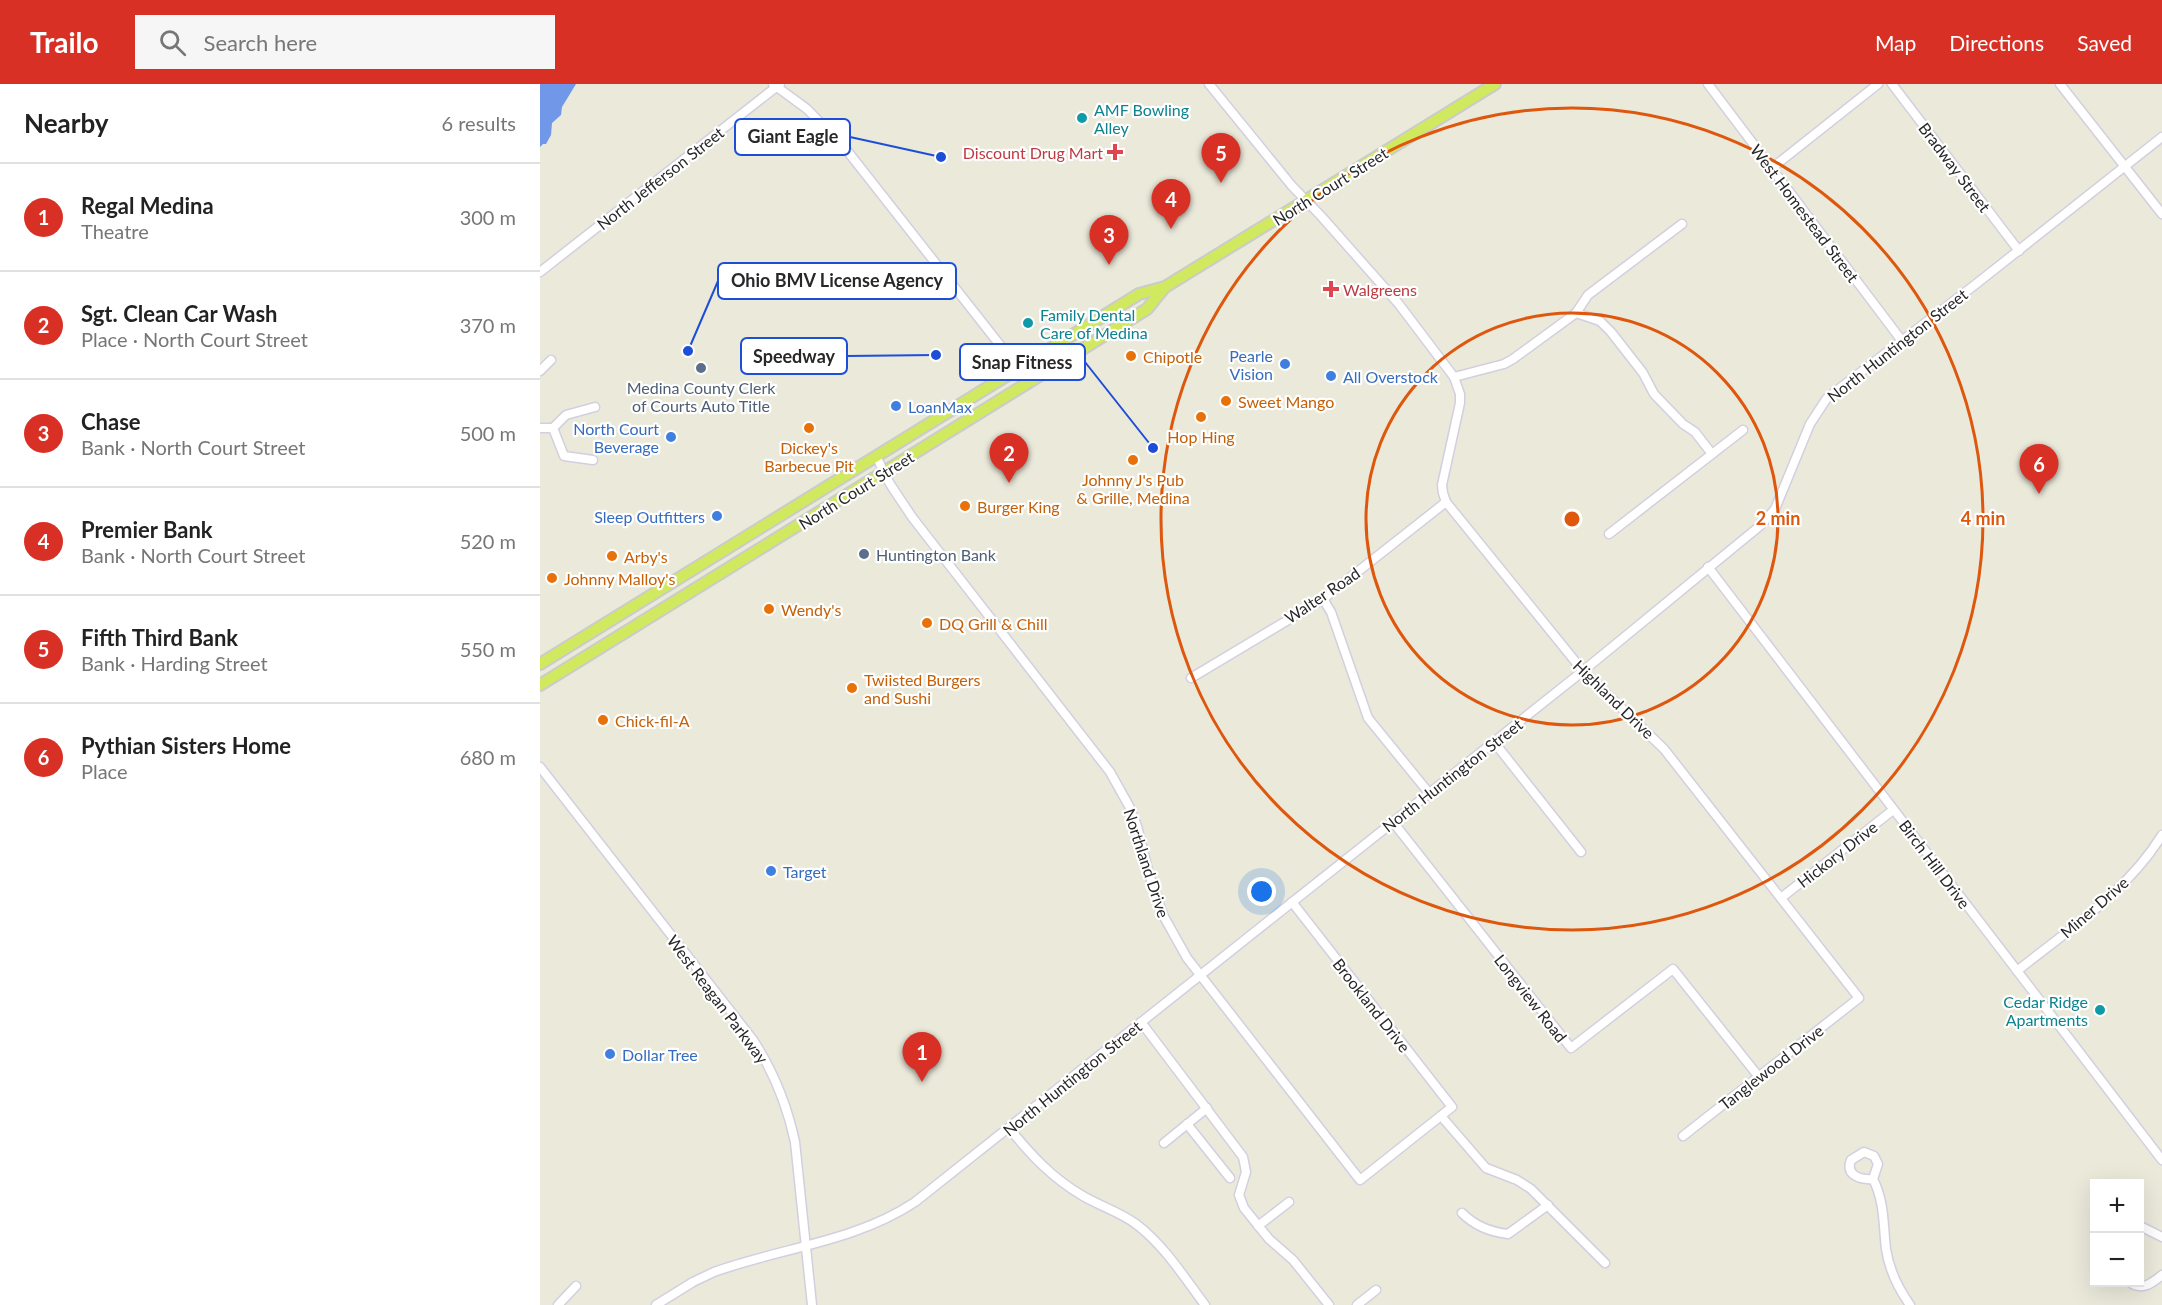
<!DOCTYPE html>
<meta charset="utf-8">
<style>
body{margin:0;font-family:Lato,sans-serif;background:#f6f6f6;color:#222}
.controls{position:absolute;right:18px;bottom:18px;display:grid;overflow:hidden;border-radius:0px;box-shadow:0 6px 24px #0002}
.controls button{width:54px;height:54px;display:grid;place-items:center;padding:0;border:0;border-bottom:2px solid #e0e0e0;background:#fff;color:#222;font:30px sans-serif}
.you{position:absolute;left:722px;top:808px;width:21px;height:21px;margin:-15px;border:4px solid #fff;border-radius:50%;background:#1a73e8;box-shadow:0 0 0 9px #1a73e833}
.badge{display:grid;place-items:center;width:39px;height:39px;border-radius:50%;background:#d93025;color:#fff;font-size:20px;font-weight:700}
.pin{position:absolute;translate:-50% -50px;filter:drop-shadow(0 2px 3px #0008)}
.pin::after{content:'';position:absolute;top:32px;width:21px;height:18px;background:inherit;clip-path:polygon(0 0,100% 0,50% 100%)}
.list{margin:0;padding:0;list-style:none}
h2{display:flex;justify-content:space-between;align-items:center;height:78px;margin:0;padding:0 24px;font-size:26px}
h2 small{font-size:20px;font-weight:400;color:#767676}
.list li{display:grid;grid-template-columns:39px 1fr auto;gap:18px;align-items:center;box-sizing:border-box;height:108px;padding:0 24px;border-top:2px solid #e0e0e0}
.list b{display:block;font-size:22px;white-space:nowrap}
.list p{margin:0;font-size:20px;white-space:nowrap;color:#767676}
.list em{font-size:20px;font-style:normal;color:#767676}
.icon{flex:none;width:33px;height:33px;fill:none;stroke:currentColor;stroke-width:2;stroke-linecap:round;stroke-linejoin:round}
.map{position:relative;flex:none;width:1622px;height:1221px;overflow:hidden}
header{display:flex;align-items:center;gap:36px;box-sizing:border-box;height:84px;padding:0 30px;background:#d93025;color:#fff}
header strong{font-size:28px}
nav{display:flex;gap:33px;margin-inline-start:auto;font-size:21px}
.search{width:420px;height:54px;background:#f6f6f6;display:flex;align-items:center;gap:15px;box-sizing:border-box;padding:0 21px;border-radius:0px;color:#767676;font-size:22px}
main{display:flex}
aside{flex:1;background:#fff}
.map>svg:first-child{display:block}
.water{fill:#7097e8}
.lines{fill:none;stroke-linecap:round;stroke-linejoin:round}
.minor-casing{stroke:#d3cfe0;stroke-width:11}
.major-casing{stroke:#cbcbcb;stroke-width:14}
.minor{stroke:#fff;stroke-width:8}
.major{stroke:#d0e95f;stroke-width:10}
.ring{fill:none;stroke:#de570d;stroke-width:3}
.culture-dot{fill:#0f9aa8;stroke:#fff;stroke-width:2}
.health-dot{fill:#e0444e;stroke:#fff;stroke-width:2}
.food-dot{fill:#e8710a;stroke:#fff;stroke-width:2}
.shop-dot{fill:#3f7fe0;stroke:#fff;stroke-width:2}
.service-dot{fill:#5c6f8a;stroke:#fff;stroke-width:2}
.labels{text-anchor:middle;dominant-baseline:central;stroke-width:4.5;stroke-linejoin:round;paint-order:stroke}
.culture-label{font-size:16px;fill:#0d838f;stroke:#fff;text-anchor:start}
.health-label{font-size:16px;fill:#be3a42;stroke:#fff;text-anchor:end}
.street-label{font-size:16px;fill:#282828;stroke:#fff}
.shop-label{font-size:16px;fill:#366cbe;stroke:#fff;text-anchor:start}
.food-label{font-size:16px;fill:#c56008;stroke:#fff;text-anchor:start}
.service-label{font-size:16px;fill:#4e5e75;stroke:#fff}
.centre{fill:#de570d;stroke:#fff;stroke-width:3}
.ring-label{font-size:18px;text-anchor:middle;font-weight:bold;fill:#de570d;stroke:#fff;stroke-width:4.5;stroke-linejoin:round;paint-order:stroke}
.leader{fill:none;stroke:#1d4ed8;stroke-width:2}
.callout-dot{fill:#1d4ed8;stroke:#fff;stroke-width:2}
.callout{fill:#fff;stroke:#1d4ed8;stroke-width:2}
.callout-label{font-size:18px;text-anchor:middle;font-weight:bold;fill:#282828}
</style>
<header>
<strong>Trailo</strong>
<div class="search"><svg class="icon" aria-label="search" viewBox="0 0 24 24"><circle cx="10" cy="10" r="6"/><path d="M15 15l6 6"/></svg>Search here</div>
<nav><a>Map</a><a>Directions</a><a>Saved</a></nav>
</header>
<main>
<aside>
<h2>Nearby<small>6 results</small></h2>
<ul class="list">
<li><span class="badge">1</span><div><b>Regal Medina</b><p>Theatre</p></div><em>300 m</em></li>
<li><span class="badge">2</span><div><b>Sgt. Clean Car Wash</b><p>Place · North Court Street</p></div><em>370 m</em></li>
<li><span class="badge">3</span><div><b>Chase</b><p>Bank · North Court Street</p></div><em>500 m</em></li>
<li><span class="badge">4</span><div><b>Premier Bank</b><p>Bank · North Court Street</p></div><em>520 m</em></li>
<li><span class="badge">5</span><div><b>Fifth Third Bank</b><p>Bank · Harding Street</p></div><em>550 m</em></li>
<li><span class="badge">6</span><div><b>Pythian Sisters Home</b><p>Place</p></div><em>680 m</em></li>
</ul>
</aside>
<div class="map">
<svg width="1622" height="1221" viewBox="0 0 1622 1221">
<rect width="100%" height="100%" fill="#eae9da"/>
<polygon class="water" points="0,0 36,0 22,23 21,31 12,39 11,51 6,60 3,60 0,63"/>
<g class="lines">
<defs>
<g id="minor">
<polyline points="233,0 267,25 305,64 478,284"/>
<polyline points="669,0 752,102 781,132 858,219 914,293 920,310 920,319 902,401 903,409 906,418 1043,587 1124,665 1319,914 1143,1052"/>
<polyline points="1168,0 1362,257"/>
<polyline points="1352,0 1479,167"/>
<polyline points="1520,0 1622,130"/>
<polyline points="1232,84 1338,0"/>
<polyline points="0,188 240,0"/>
<polyline points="1036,229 1060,237 1071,248 1103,289 1114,310 1143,340 1155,348 1172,370"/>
<polyline points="0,287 11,276"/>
<polyline points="914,293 964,280 973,275 1036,229 1048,211 1142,140"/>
<polyline points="0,344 13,344 24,372 53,376"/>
<polyline points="13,344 26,331 55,323"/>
<polyline points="336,372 350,400 372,433 570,688 589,722 597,742 609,790 623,831 647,874 820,1096 912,1023 752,818"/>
<polyline points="1069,450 1203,346"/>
<polyline points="1168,483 1622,1076"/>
<polyline points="783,515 791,528 828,634 889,709"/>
<polyline points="651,594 783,515 906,418"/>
<polyline points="954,658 1041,768"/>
<path d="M0,683L213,956C234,988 247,1021 255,1058L272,1221"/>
<polyline points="853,738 1031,964 1133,885 1219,993"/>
<polyline points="1241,814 1353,726"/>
<path d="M1477,887C1528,846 1587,808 1622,751"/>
<polyline points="601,938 703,1073 706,1088 699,1111 704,1124 729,1155 753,1176 789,1221"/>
<polyline points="901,1032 946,1084 977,1096 991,1105 1065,1179"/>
<polyline points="647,1040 690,1094"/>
<path d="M469,1044C491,1071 512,1094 543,1112C560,1122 580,1128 596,1140C624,1161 644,1193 665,1221"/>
<polyline points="624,1059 667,1024"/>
<path d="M1324,1068L1334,1072L1338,1080L1333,1095C1320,1096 1305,1091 1311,1076Z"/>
<path d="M1333,1095C1345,1119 1343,1140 1346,1165C1349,1185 1358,1204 1370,1221"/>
<path d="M922,1129C935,1142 950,1148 968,1150L1008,1121"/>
<polyline points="718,1142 749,1118"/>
<polyline points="1600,1142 1622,1153"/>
<path d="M1589,1198C1602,1207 1611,1200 1622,1191"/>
<polyline points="18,1221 36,1202"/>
<path d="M116,1221L153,1198L174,1188C240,1164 315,1158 375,1118L1043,587L1221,441L1235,425L1270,340L1287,314L1436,200L1622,53"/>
<polyline points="817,1221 836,1206"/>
</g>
<g id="major">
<polyline points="0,580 599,210 625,203 955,0"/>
<polyline points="0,601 607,225 624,204"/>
</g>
</defs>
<use href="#minor" class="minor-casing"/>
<use href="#major" class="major-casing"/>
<use href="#minor" class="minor"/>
<use href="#major" class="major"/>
</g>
<g class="ring">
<circle cx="1032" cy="435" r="206"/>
<circle cx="1032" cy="435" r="411"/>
</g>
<g class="culture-dot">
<circle cx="542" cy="34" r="6"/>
<circle cx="488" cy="239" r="6"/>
<circle cx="1560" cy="926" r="6"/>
</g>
<g class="health-dot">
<path d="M572 59h6v6h6v6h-6v6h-6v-6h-6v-6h6z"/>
<path d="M788 196h6v6h6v6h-6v6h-6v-6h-6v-6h6z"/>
</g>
<g class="food-dot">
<circle cx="591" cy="272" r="6"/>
<circle cx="686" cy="317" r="6"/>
<circle cx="661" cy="333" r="6"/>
<circle cx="269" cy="344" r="6"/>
<circle cx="593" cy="376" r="6"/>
<circle cx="425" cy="422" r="6"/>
<circle cx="72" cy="472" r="6"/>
<circle cx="12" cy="494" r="6"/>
<circle cx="229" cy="525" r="6"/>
<circle cx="387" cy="539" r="6"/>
<circle cx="312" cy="604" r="6"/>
<circle cx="63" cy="636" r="6"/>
</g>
<g class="shop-dot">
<circle cx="745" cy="280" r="6"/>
<circle cx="791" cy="292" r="6"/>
<circle cx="356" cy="322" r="6"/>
<circle cx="131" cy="353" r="6"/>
<circle cx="177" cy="432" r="6"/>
<circle cx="231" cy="787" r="6"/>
<circle cx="70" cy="970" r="6"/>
</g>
<g class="service-dot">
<circle cx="161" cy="284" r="6"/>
<circle cx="324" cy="470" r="6"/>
</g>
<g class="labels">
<g class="culture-label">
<text x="554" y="25">AMF Bowling<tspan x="554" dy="18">Alley</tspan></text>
<text x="500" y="230">Family Dental<tspan x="500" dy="18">Care of Medina</tspan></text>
<text x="1548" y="917" text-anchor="end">Cedar Ridge<tspan x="1548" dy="18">Apartments</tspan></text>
</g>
<g class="health-label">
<text x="563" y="68">Discount Drug Mart</text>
<text x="803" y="205" text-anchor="start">Walgreens</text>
</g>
<g class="street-label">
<text transform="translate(1415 83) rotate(53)">Bradway Street</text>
<text transform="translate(120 94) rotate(-38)">North Jefferson Street</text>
<text transform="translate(790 102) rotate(-32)">North Court Street</text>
<text transform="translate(1265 129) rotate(53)">West Homestead Street</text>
<text transform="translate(1357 261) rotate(-38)">North Huntington Street</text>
<text transform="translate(316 406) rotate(-32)">North Court Street</text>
<text transform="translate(782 511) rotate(-34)">Walter Road</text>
<text transform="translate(1074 615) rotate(44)">Highland Drive</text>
<text transform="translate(912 691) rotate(-38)">North Huntington Street</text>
<text transform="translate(1297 770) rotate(-38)">Hickory Drive</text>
<text transform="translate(607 779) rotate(72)">Northland Drive</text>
<text transform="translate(1395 780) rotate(53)">Birch Hill Drive</text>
<text transform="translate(1554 823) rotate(-41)">Miner Drive</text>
<text transform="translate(991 914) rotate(52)">Longview Road</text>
<text transform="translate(178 915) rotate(53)">West Reagan Parkway</text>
<text transform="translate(832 921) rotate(52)">Brookland Drive</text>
<text transform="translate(1231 983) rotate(-38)">Tanglewood Drive</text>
<text transform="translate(532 994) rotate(-39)">North Huntington Street</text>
</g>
<g class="shop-label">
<text x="733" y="271" text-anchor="end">Pearle<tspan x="733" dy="18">Vision</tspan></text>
<text x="803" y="292">All Overstock</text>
<text x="368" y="322">LoanMax</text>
<text x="119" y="344" text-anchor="end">North Court<tspan x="119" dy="18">Beverage</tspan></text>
<text x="165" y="432" text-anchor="end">Sleep Outfitters</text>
<text x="243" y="787">Target</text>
<text x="82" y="970">Dollar Tree</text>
</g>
<g class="food-label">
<text x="603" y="272">Chipotle</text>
<text x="698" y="317">Sweet Mango</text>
<text x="661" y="352" text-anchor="middle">Hop Hing</text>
<text x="269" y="363" text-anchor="middle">Dickey's<tspan x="269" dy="18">Barbecue Pit</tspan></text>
<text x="593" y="395" text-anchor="middle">Johnny J's Pub<tspan x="593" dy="18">&amp; Grille, Medina</tspan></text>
<text x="437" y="422">Burger King</text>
<text x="84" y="472">Arby's</text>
<text x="24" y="494">Johnny Malloy's</text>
<text x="241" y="525">Wendy's</text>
<text x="399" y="539">DQ Grill &amp; Chill</text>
<text x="324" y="595">Twiisted Burgers<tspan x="324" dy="18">and Sushi</tspan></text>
<text x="75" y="636">Chick-fil-A</text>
</g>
<g class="service-label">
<text x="161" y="303">Medina County Clerk<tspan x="161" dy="18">of Courts Auto Title</tspan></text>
<text x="336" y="470" text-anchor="start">Huntington Bank</text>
</g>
</g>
<circle cx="1032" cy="435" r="9" class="centre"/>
<g class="ring-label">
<text x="1238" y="441">2 min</text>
<text x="1443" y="441">4 min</text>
</g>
<path class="leader" d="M401 73L310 53M148 267L178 197M396 271L307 272M613 364L545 278"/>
<g class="callout-dot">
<circle cx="401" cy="73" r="6"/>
<circle cx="148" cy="267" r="6"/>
<circle cx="396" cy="271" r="6"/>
<circle cx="613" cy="364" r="6"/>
</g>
<g class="callout">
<rect x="195" y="35" width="115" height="36" rx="6"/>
<rect x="178" y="179" width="238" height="36" rx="6"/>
<rect x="201" y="254" width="106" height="36" rx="6"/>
<rect x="420" y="260" width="125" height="36" rx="6"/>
</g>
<g class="callout-label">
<text x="253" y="59">Giant Eagle</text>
<text x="297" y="203">Ohio BMV License Agency</text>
<text x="254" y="279">Speedway</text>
<text x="482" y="285">Snap Fitness</text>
</g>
</svg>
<div class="controls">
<button>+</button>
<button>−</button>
</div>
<div class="you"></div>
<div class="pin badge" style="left:382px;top:998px">1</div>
<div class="pin badge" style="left:469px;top:399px">2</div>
<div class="pin badge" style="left:569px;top:181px">3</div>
<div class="pin badge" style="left:631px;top:145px">4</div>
<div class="pin badge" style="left:681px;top:99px">5</div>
<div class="pin badge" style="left:1499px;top:410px">6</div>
</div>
</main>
